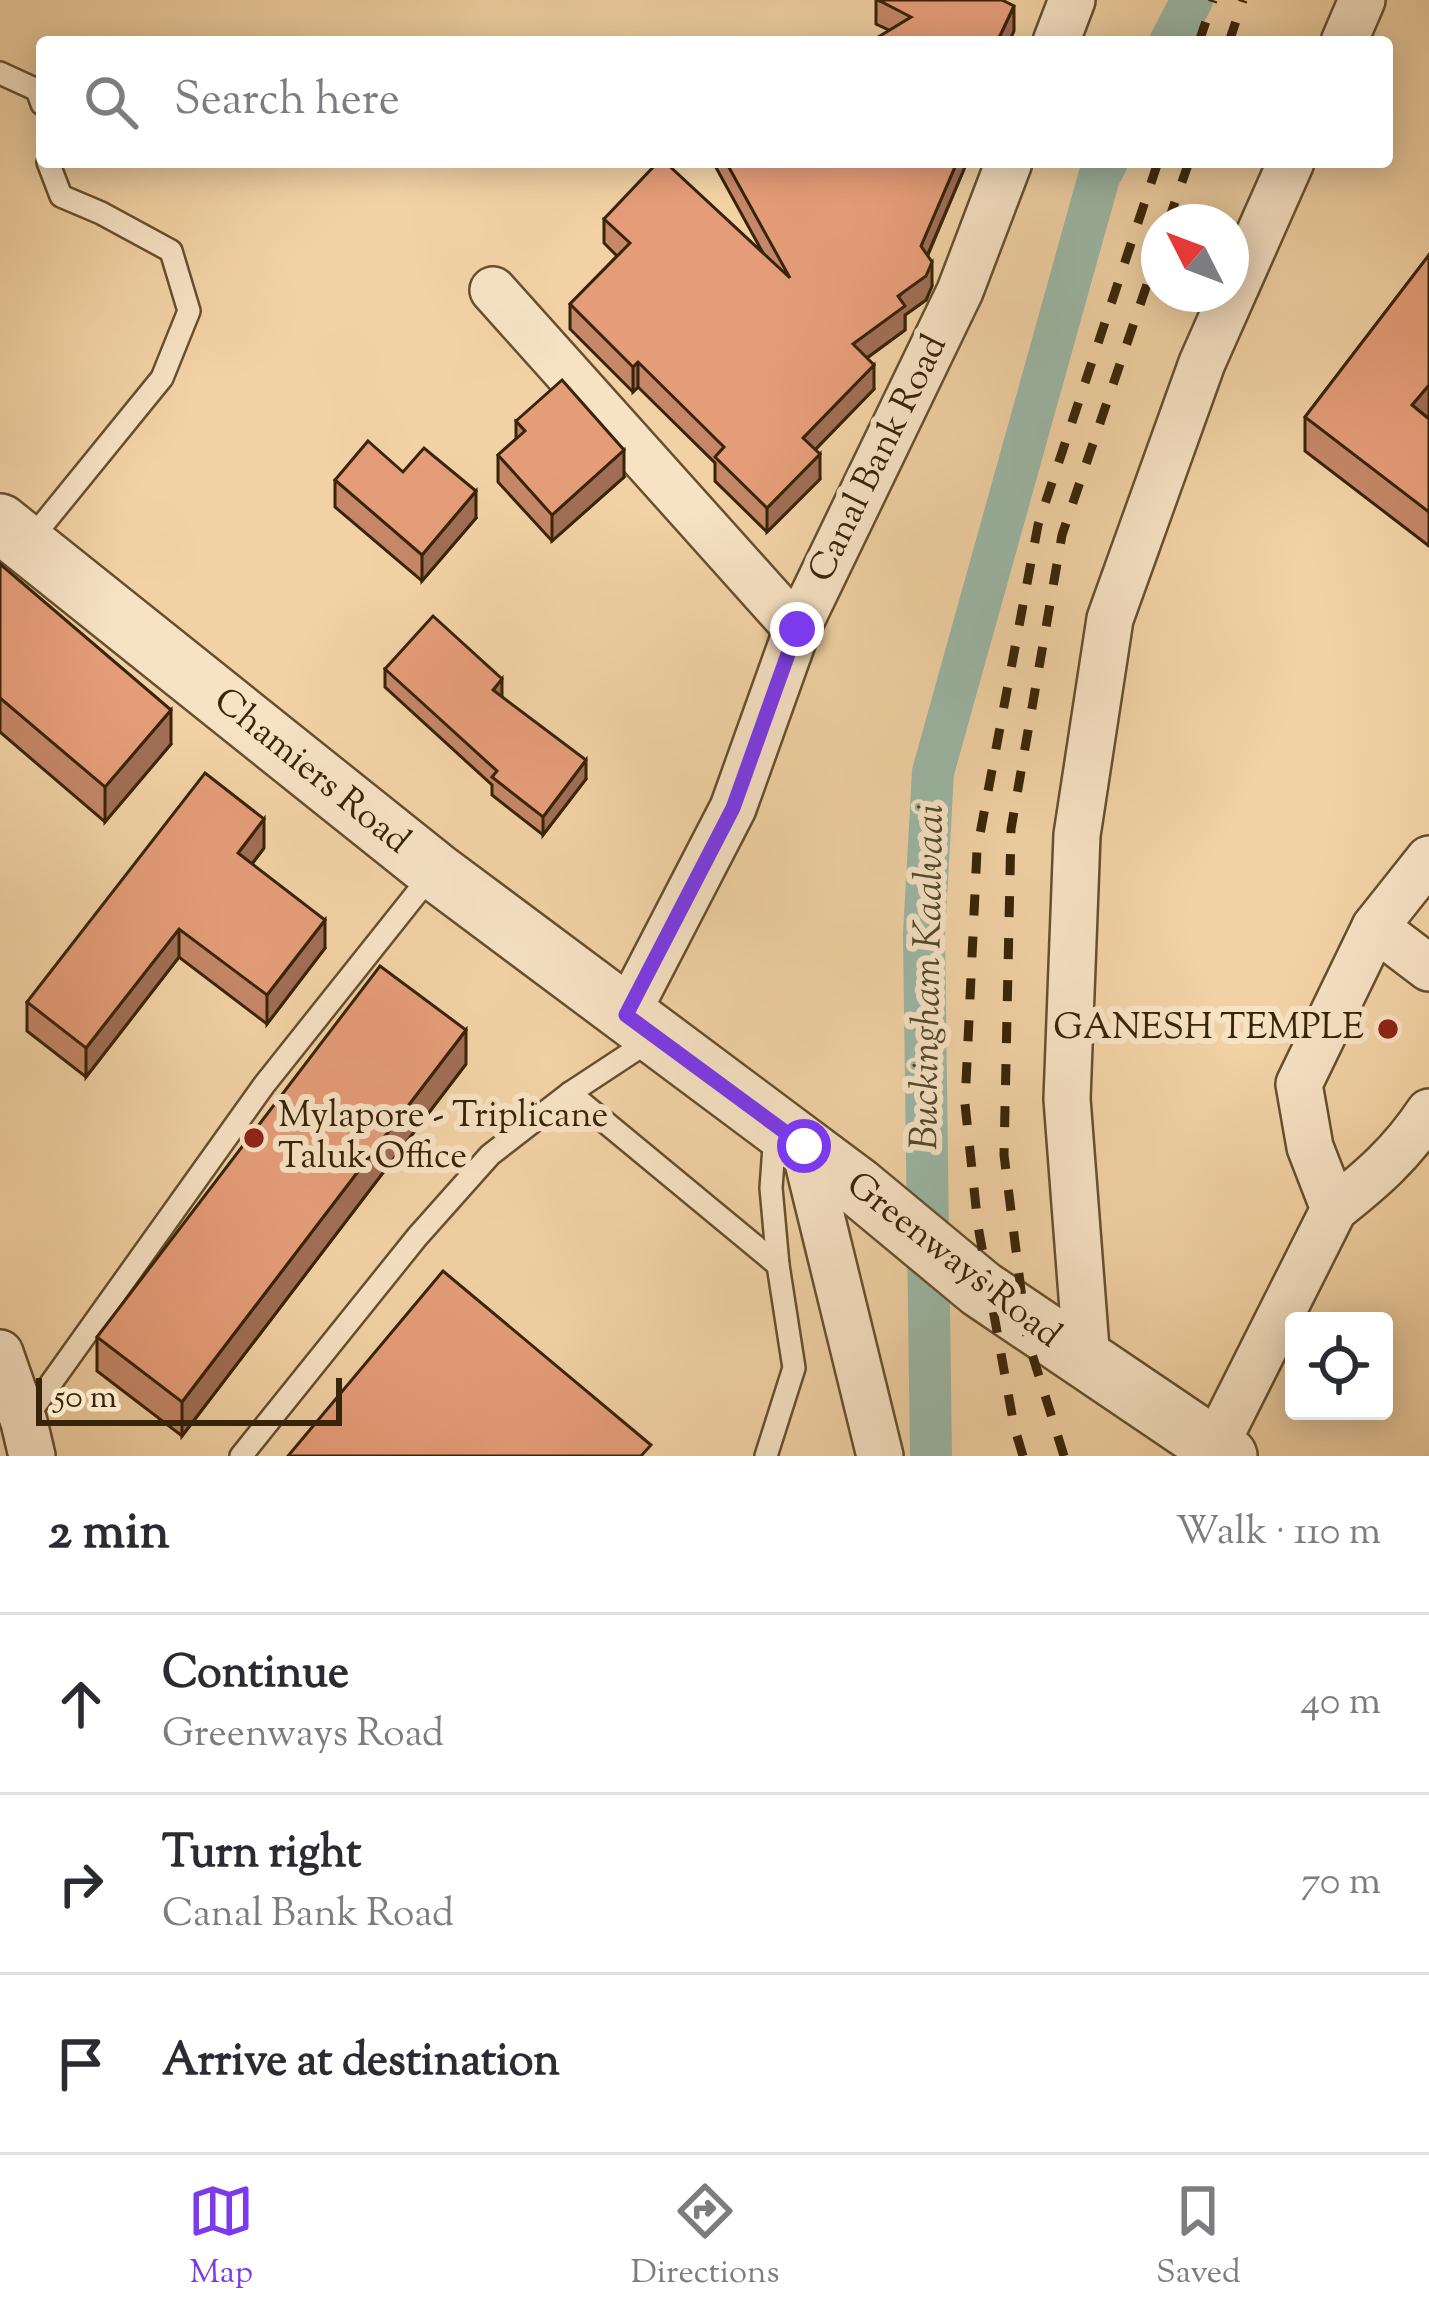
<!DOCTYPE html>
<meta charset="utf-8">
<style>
body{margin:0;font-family:"Sorts Mill Goudy",serif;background:#f2f2f3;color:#2b2b33}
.controls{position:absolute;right:36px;bottom:36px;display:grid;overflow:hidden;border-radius:12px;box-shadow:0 6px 30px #0003}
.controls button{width:108px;height:108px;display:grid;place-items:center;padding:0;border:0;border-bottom:3px solid #e1e1e2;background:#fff;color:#2b2b33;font:60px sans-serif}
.compass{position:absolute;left:1141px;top:204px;width:108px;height:108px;border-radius:50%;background:#fff;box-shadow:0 6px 30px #0003;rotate:312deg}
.scale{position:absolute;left:36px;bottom:30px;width:306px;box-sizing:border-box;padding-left:12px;border:6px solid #382408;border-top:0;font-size:33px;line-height:42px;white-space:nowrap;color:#382408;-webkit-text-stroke:9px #f7e2c4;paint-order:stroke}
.stop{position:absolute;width:36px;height:36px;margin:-27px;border:9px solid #7c3aed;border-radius:50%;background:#fff}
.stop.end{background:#7c3aed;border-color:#fff;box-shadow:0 3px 12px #0008}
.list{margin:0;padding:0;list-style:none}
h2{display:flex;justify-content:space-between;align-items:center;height:156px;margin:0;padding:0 48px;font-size:51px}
h2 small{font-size:39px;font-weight:400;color:#7c7c81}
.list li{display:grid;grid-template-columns:78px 1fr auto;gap:36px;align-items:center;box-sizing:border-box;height:180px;padding:0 48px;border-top:3px solid #e1e1e2}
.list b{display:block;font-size:45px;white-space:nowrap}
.list p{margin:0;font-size:39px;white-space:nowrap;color:#7c7c81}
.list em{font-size:39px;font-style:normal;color:#7c7c81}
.icon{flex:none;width:66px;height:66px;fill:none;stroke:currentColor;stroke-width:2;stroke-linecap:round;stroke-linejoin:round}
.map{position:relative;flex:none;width:1429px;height:1456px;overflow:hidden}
.search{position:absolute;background:#fff;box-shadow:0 6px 30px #0003;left:36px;right:36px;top:36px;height:132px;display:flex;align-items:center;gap:30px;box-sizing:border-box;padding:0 42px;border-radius:12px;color:#7c7c81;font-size:45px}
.sheet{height:696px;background:#fff}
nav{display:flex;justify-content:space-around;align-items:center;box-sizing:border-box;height:168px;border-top:3px solid #e1e1e2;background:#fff;font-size:33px;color:#7c7c81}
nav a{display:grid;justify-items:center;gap:6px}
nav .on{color:#7c3aed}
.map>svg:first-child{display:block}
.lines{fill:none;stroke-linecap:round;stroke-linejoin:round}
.canal{stroke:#9bb8a7;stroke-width:42}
.service-casing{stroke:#66502f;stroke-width:26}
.minor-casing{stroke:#66502f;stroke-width:50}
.tertiary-casing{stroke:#66502f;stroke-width:62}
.service{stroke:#f7e2c4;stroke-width:21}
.minor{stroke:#f7e2c4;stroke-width:45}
.tertiary{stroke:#f7e2c4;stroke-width:57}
.rail{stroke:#382408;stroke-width:9;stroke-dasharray:21 21;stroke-linecap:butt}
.wall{fill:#c58768;stroke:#382408;stroke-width:3}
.shaded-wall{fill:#a06e55;stroke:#382408;stroke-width:3}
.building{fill:#e59d79;stroke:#382408;stroke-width:3}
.route{stroke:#7c3aed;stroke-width:15}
.poi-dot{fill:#8f2418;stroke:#f7e2c4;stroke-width:4.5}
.labels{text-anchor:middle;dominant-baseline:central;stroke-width:12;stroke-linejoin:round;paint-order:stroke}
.street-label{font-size:36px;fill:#382408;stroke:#f7e2c4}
.poi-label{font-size:36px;fill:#382408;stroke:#f7e2c4;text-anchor:end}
.water-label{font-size:39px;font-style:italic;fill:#514930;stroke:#f7e2c4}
</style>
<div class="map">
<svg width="1429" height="1456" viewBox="0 0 1429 1456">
<rect width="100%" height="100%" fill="#f2d2a5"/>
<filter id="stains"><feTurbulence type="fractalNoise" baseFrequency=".00167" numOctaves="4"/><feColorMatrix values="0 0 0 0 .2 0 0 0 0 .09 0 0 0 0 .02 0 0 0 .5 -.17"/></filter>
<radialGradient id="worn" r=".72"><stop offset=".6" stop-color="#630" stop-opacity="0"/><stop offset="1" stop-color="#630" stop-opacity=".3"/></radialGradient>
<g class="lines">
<g class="canal">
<polyline points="1170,42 1192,0"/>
<polyline points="931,1456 924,934 933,772 1099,177 1107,162"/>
</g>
<defs>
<g id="service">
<polyline points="0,73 37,90 42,104"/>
<polyline points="27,544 162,378 189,311 171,251 101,213 61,196 48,162"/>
<polyline points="570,1093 778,1265"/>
<polyline points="24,1421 264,1085 432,874"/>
<polyline points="241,1456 417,1237 490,1155 570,1093 655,1037"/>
<polyline points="766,1456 794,1368 778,1265 771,1188 775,1133"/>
</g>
<g id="minor">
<polyline points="1056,42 1072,0"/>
<polyline points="1344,42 1362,0"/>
<polyline points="493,290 797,629"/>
<polyline points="1375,927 1429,968"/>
<polyline points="626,1015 733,808 797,629 960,291 1009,162"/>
<polyline points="804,1146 880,1456"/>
<path d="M1334,1209C1372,1179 1401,1154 1429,1112"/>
<polyline points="0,1353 24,1422 32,1456"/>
<polyline points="1087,1362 1067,1099 1077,835 1110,619 1202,363 1291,162"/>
<polyline points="1215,1446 1334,1209 1310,1147 1299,1084 1375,927 1429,859"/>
</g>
<polyline id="tertiary" points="0,523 435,871 857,1186 981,1289 1228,1456"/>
</defs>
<use href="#service" class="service-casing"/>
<use href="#minor" class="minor-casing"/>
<use href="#tertiary" class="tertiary-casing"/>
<use href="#service" class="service"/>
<use href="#minor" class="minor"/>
<use href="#tertiary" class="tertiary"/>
<g class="rail">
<polyline points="1199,42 1213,0"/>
<polyline points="1229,42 1243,0"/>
<polyline points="1168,222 1189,162"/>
<polyline points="1023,1456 1014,1426 978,1226 965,1104 977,850 1038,525 1158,162"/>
<polyline points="1064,1456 1027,1338 1004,1155 1011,829 1062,535 1159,249"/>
</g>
</g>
<g class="wall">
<polygon points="876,0 1014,31 889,30 876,24"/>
<polygon points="713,162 967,162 928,255 932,286 926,300 905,315 905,330 867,358 874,389 815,450 820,479 767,532 715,481 715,463 638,387 633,392 570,329 570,304 617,256 604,243 604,219 763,253"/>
<polygon points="1429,255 1429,546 1305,451 1305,417"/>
<polygon points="516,421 624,477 552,541 498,482 498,455 516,439"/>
<polygon points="403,472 476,518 422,581 335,507 335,480"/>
<polygon points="0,564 171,744 105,822 0,732"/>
<polygon points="385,669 502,697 586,779 543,835 492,795 492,785 385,687"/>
<polygon points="264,848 252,864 325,948 267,1024 179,957 86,1077 27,1031 27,1002"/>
<polygon points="466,1064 182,1436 97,1371 97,1337"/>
</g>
<g class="shaded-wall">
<polygon points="1014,6 1014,31 1009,42 997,42"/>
<polygon points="957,162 967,162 921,270 921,246"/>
<polygon points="932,262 932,286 926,300 905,315 905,330 853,368 853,344"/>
<polygon points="638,362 638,387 633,392 633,367"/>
<polygon points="874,365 874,389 803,462 803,438"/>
<polygon points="1429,385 1429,419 1412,405"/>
<polygon points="624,450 624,477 552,541 552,515"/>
<polygon points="820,454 820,479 767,532 767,508"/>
<polygon points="476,491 476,518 422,581 422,555"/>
<polygon points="502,679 502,698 493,690"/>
<polygon points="171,710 171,744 105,822 105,787"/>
<polygon points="586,760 586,779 543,835 543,817"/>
<polygon points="264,819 264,848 238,882 238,853"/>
<polygon points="325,920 325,948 267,1024 267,995"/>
<polygon points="179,929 179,957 86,1077 86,1048"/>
<polygon points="466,1030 466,1064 182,1436 182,1402"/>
</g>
<g class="building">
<polygon points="878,0 1002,0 1014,6 997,42 870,42 911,17"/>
<polygon points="658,162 665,162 790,278 726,162 957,162 921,246 932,262 926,276 898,296 905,306 853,344 874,365 803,438 820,454 767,508 715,457 724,447 638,362 633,367 570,304 630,243 604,219"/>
<polygon points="1429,255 1429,385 1412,405 1429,419 1429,512 1305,417"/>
<polygon points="562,380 624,450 552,515 498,455 525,431 516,421"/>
<polygon points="368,441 403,472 424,448 476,491 422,555 335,480"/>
<polygon points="0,564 171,710 105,787 0,698"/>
<polygon points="433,616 502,679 493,690 586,760 543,817 492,777 497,771 385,669"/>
<polygon points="205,773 264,819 238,853 325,920 267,995 179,929 86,1048 27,1002"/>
<polygon points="380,966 466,1030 182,1402 97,1337"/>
<polygon points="443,1271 651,1445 641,1456 288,1456"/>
</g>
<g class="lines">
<polyline class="route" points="797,629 733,808 626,1015 804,1146"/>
</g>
<g class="poi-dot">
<circle cx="1388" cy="1029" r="12"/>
<circle cx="254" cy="1138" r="12"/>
</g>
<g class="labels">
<g class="street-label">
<text transform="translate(879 459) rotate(-64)">Canal Bank Road</text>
<text transform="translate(311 772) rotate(39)">Chamiers Road</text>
<text transform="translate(953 1261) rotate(38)">Greenways Road</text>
</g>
<g class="poi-label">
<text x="1364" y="1029">GANESH TEMPLE</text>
<text x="278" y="1117" text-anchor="start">Mylapore - Triplicane<tspan x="278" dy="41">Taluk Office</tspan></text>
</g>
<g class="water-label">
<text transform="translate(930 977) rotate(-89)">Buckingham Kaalvaai</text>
</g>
</g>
<rect width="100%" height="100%" filter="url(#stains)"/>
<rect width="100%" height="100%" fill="url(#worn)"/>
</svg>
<div class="controls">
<button><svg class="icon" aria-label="locate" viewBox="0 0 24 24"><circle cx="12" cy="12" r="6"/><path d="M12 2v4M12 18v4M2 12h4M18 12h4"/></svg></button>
</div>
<svg class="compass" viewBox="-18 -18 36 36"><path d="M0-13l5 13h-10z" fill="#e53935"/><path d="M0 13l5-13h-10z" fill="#7c7c81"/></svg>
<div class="scale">50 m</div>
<div class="stop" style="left:804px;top:1146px"></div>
<div class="stop end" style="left:797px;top:629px"></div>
<div class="search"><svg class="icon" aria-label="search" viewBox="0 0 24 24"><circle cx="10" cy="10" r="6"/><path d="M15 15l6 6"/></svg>Search here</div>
</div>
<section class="sheet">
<h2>2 min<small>Walk · 110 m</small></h2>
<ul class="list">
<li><svg class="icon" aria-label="ahead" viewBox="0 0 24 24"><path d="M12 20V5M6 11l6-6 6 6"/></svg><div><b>Continue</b><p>Greenways Road</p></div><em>40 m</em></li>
<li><svg class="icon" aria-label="right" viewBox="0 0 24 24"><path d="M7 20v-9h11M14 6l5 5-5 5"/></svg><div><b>Turn right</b><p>Canal Bank Road</p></div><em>70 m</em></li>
<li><svg class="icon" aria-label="arrive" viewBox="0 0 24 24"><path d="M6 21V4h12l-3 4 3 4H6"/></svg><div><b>Arrive at destination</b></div></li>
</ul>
</section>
<nav>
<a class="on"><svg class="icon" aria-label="map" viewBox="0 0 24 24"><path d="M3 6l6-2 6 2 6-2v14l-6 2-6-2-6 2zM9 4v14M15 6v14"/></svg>Map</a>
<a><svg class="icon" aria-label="directions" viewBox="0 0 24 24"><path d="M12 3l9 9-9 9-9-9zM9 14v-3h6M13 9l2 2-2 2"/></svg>Directions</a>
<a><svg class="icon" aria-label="saved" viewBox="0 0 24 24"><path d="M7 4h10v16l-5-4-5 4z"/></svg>Saved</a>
</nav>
